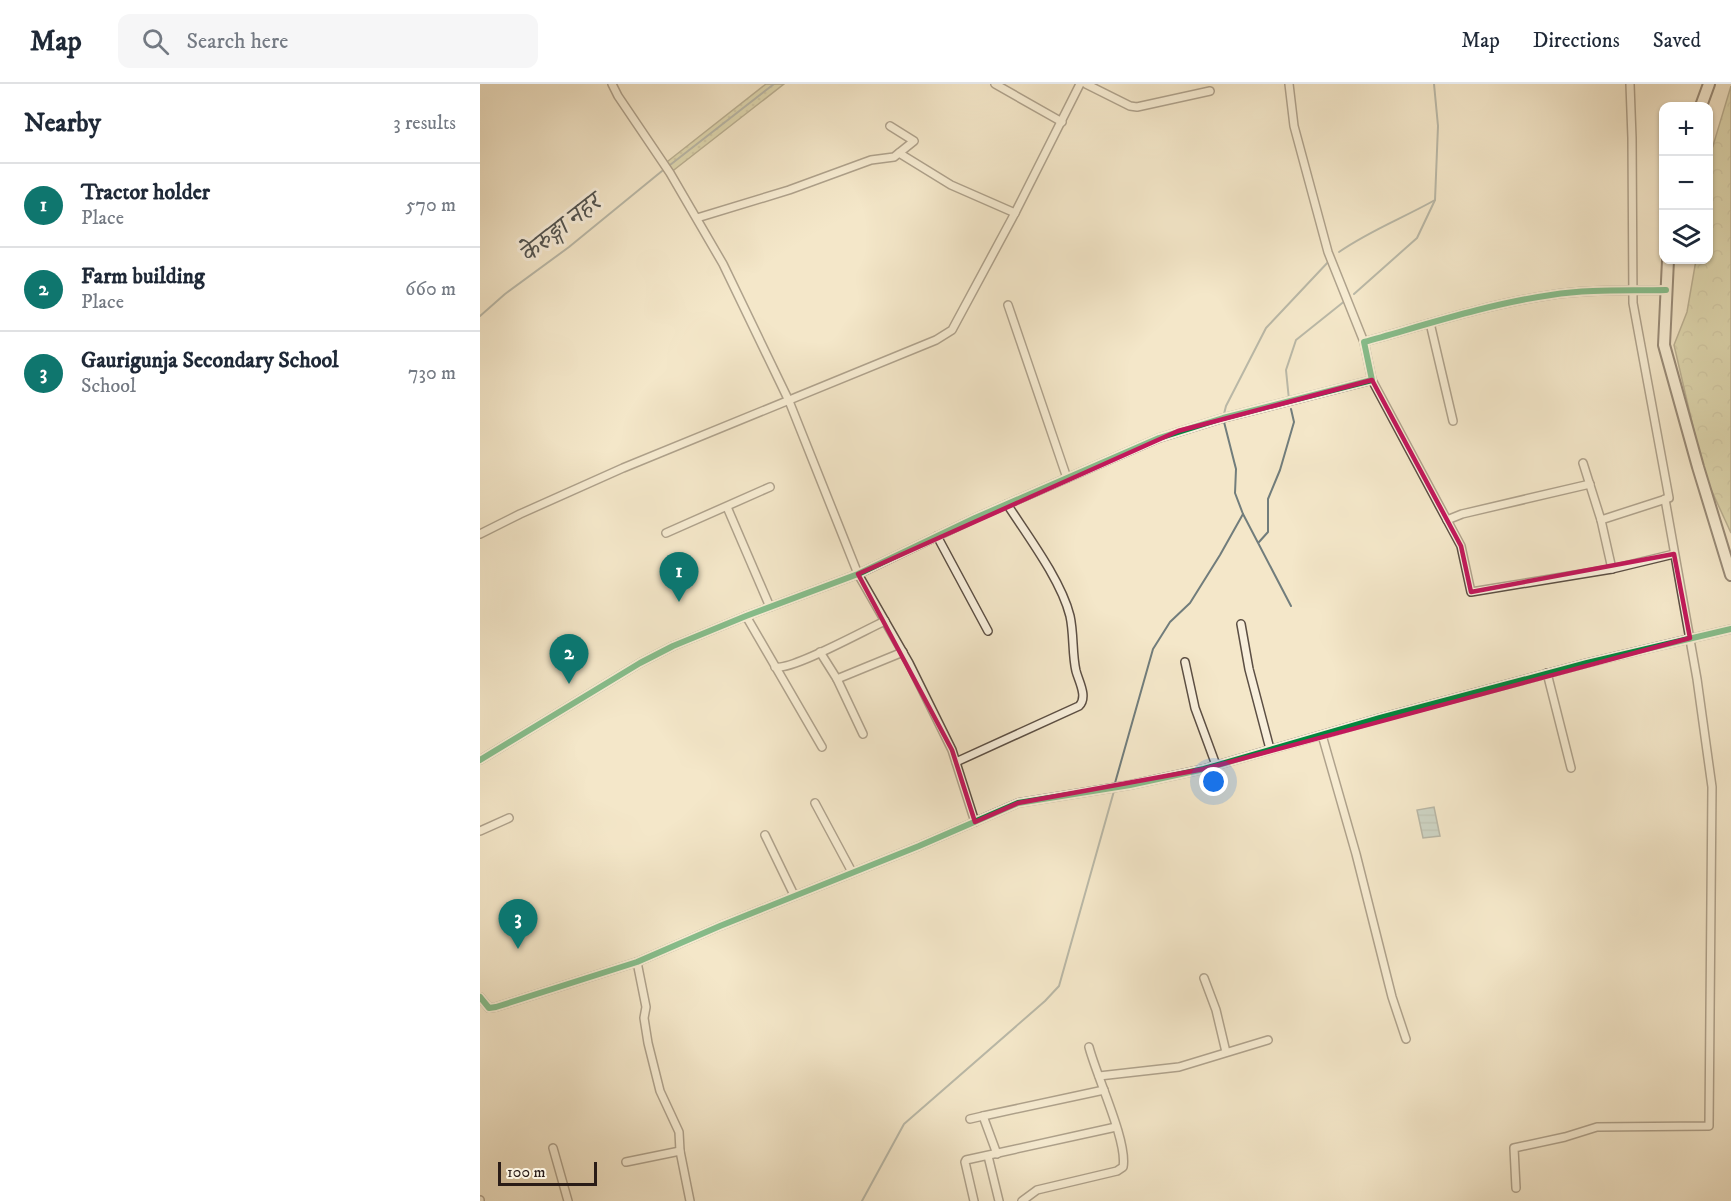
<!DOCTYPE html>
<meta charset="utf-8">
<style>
body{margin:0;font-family:"IM FELL DW Pica","Noto Serif Devanagari",serif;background:#f6f6f7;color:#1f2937}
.controls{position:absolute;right:18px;top:18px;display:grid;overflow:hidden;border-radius:12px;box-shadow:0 2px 4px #0004}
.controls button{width:54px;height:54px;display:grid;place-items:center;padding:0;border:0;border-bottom:2px solid #e0e1e3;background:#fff;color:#1f2937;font:30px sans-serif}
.scale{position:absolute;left:18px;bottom:15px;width:99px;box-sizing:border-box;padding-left:6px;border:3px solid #2a1c17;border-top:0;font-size:16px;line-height:21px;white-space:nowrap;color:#2a1c17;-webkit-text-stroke:4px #f8efdc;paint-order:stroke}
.you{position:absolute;left:734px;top:698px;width:21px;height:21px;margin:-15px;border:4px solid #fff;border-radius:50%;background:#1a73e8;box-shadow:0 0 0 9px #1a73e833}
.badge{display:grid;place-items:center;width:39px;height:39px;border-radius:50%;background:#0f766e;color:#fff;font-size:20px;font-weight:700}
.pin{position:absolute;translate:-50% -50px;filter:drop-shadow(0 2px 3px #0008)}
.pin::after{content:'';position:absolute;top:32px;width:21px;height:18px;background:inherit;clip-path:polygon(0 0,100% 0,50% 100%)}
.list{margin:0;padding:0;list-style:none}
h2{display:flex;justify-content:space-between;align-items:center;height:78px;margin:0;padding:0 24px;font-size:26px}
h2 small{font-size:20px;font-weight:400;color:#747a83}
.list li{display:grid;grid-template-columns:39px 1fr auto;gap:18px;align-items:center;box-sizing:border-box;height:84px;padding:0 24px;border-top:2px solid #e0e1e3}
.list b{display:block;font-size:22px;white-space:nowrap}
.list p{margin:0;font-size:20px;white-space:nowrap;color:#747a83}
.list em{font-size:20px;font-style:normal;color:#747a83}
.icon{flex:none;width:33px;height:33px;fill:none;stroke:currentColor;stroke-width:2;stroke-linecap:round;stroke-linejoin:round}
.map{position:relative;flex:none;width:1251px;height:1117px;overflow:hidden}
header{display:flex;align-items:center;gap:36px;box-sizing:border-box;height:84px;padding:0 30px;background:#fff;border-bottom:2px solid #e0e1e3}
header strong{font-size:28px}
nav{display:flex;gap:33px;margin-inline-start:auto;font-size:21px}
.search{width:420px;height:54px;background:#f6f6f7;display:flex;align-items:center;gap:15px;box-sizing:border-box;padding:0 21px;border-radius:12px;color:#747a83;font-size:22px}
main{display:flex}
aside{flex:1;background:#fff}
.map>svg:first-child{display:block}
.grass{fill:url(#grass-dots);stroke:#777054;stroke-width:1.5}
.forest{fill:url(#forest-crowns);stroke:#777054;stroke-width:1.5}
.water{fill:url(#water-rules);stroke:#717d7c;stroke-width:1.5}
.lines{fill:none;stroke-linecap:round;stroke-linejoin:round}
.stream{stroke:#717d7c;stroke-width:2}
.minor-casing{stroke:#5c4f44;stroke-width:10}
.secondary-casing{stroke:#2a1c17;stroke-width:14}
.minor{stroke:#f8efdc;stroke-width:7}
.secondary{stroke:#f8efdc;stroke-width:10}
.cycleway-casing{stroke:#f8efdc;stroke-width:10}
.cycleway{stroke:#00873e;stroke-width:6}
.marked{fill:none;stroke:#c2185b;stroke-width:4.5;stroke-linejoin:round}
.labels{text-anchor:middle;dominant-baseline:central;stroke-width:6;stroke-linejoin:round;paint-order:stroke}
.water-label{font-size:26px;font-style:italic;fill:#535552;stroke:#f8efdc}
</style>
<header>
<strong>Map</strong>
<div class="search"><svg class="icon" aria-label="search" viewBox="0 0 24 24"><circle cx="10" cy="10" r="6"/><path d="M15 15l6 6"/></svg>Search here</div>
<nav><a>Map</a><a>Directions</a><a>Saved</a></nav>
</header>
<main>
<aside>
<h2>Nearby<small>3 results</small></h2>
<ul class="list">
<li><span class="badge">1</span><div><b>Tractor holder</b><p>Place</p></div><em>570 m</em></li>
<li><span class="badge">2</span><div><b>Farm building</b><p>Place</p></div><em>660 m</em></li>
<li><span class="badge">3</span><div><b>Gaurigunja Secondary School</b><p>School</p></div><em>730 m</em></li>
</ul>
</aside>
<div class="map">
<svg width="1251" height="1117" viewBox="0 0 1251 1117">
<defs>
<pattern id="grass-dots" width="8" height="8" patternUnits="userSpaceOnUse" patternTransform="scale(1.5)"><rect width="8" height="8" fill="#c4c391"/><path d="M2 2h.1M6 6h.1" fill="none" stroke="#a9a77c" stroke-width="1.8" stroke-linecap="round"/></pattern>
<pattern id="forest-crowns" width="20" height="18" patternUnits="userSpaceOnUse" patternTransform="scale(1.5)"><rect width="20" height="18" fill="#c4c391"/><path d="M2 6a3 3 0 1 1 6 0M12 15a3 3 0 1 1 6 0" fill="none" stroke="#a9a77c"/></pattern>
<pattern id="water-rules" width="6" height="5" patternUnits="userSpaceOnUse" patternTransform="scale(1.5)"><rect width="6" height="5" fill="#a0bec0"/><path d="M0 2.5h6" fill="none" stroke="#8aa3a4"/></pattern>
</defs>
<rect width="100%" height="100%" fill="#f4e7c9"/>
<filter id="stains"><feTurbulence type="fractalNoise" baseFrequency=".00333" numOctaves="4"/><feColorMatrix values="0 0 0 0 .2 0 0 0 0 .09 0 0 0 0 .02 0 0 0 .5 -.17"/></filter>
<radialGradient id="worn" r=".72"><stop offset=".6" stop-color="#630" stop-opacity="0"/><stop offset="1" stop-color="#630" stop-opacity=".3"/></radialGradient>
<polygon class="grass" points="286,0 304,0 190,89 183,81"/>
<polygon class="forest" points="1251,2 1251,449 1224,390 1194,261 1207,228 1216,176 1228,176 1229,75"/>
<polygon class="water" points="954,723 960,752 943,754 937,726"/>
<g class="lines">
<g class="stream">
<polyline points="190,81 294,0"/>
<path d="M859,168C889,147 923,134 955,116"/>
<polyline points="874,210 937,154 955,116 958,42 954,0"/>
<polyline points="0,232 25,210 89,163 182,87"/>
<polyline points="809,316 806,286 816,256 866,216"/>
<polyline points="779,458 788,448 788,415 800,386 814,338 811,325"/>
<polyline points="811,522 763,430 755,409 756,385 743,334 746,322 786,244 850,176"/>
<polyline points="635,699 673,565 690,538 710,519 740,471 763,430"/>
<polyline points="382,1117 424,1040 565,917 579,902 634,707"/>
</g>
<defs>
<g id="minor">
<polyline points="132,0 138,12 190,89 243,180 309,317 378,490 429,579 472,666 495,738"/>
<polyline points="515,0 582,38"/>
<polyline points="606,0 650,22 657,23 730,7"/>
<polyline points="809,0 814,42 848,168 884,258"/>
<polyline points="419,69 471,101 535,129"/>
<polyline points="217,134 309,106 391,76 414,73 434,57 410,42"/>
<polyline points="528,221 587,394"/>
<polyline points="950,239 973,337"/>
<polyline points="892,296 967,436 982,430 1110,400"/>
<polyline points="1103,379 1121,436 1189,414 1153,219 1152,54 1150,0"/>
<polyline points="247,423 290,523"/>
<polyline points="967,436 981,462 991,508 1132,485 1194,470"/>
<polyline points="1121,436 1132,485"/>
<polyline points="186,449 290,403"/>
<polyline points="0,450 40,430 143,384 456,256 472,246 535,129 600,0"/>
<polyline points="457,452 508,547"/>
<polyline points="266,532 342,663"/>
<polyline points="761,540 769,585 790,665"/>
<polyline points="340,568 357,595 423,568"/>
<polyline points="705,578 715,624 736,681"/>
<path d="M295,583C311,587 385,546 405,537"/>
<polyline points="1067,589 1091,684"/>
<polyline points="357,595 383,650"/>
<polyline points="842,651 876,770 912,913 926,955"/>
<path d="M0,676L160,579L193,562L266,532L378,490L495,434L679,354L743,334L892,296L884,258C945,241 1008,220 1071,211C1110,205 1148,207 1186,206"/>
<path d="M476,678L599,622C608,613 599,598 596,587C592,570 594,550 590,532C581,496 547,451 527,420"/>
<polyline points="335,719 372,788"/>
<polyline points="0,747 29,734"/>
<polyline points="285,751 314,811"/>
<polyline points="157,878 166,923 164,934 168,959 180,1007 199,1048 200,1067 210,1117"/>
<polyline points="724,894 736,926 746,968"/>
<polyline points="0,913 9,924 16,923 157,878 240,842 439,762 538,719 650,701 724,685 900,634 1107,579 1251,545"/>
<polyline points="619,992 699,983 788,956"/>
<polyline points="490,1035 503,1032"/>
<polyline points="73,1064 88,1117"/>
<polyline points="517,1070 503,1032 624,1006"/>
<polyline points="508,1072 519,1117"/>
<polyline points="146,1078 200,1067"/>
<polyline points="1036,1104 1034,1064 1085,1053 1117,1043 1229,1042 1232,703 1217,595 1185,415"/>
<polyline points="0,1116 0,1117"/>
<polyline points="494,1117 485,1078 486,1076 636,1043"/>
<path d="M542,1117L557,1106L637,1087L643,1083C648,1058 616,991 609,963"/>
</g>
<g id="secondary">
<polyline points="1221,22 1229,0"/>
<polyline points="1188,176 1184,261 1218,383 1251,491"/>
</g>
</defs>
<use href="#minor" class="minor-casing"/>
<use href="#secondary" class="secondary-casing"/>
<use href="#minor" class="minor"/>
<use href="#secondary" class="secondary"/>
<defs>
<g id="cycleway">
<path d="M0,676L160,579L193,562L266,532L378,490L495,434L679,354L743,334L892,296L884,258C945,241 1008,220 1071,211C1110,205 1148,207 1186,206"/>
<polyline points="0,913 9,924 16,923 157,878 240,842 439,762 538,719 650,701 724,685 900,634 1107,579 1251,545"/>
</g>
</defs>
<use href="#cycleway" class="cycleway-casing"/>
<use href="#cycleway" class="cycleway"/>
</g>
<path d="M0 0H1251V1117H0ZM892,296L981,462L991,508L1194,470L1210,554L724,685L538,719L495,738L472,666L378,490L698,347Z" fill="#f4e7c9" fill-opacity=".55" fill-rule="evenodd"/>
<path class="marked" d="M892,296L981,462L991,508L1194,470L1210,554L724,685L538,719L495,738L472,666L378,490L698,347Z"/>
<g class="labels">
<g class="water-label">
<text transform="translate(80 145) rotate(-38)">केेरुङ्गा नहर</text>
</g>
</g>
<rect width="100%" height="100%" filter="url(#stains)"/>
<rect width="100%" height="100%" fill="url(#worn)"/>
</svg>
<div class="controls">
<button>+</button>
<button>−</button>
<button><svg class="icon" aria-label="layers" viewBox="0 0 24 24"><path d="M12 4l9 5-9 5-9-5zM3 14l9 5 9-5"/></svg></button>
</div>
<div class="scale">100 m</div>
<div class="you"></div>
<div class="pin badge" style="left:199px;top:518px">1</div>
<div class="pin badge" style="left:89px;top:600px">2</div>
<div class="pin badge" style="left:38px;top:865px">3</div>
</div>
</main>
